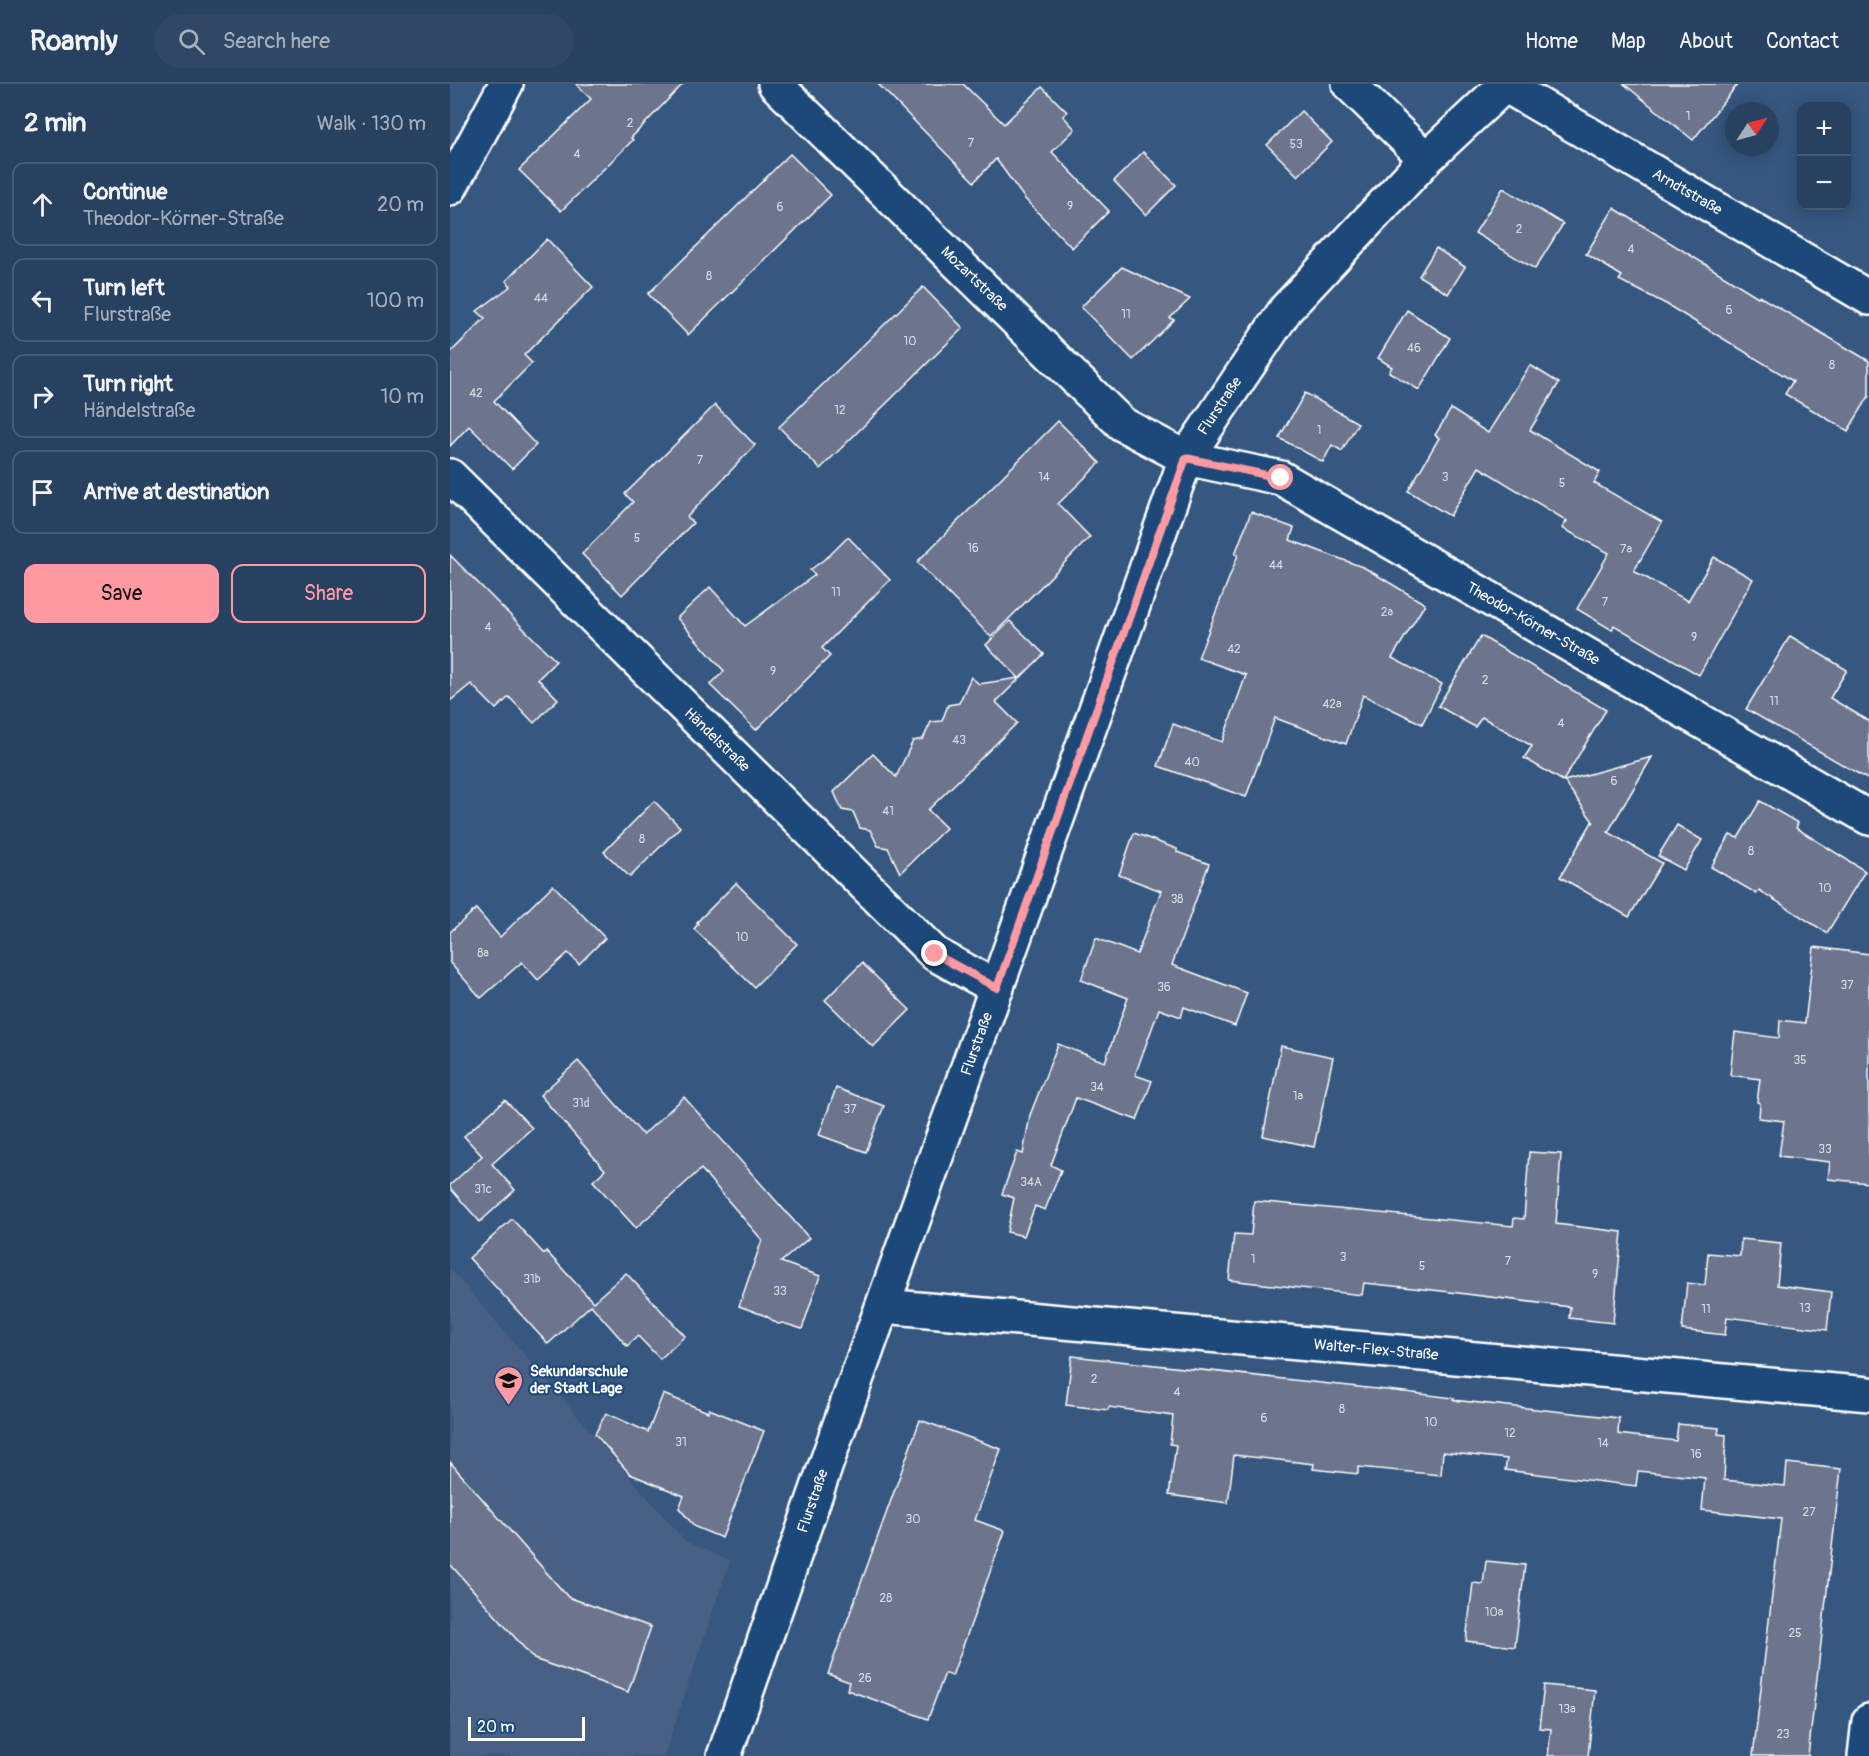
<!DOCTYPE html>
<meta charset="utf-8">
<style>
body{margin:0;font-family:Pangolin,sans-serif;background:#304866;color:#f1f3f6}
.controls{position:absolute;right:18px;top:18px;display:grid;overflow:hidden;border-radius:12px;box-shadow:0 3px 15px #0003}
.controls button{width:54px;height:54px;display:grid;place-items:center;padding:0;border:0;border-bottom:2px solid #445a75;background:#284160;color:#f1f3f6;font:30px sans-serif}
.compass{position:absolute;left:1275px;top:18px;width:54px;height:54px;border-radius:50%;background:#284160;box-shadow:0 3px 15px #0003;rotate:54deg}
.scale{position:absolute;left:18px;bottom:15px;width:117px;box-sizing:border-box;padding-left:6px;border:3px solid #fff;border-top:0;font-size:16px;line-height:21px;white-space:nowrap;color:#fff;-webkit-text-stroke:4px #1f4a7a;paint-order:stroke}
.stop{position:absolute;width:18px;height:18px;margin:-14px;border:4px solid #ff9aa2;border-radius:50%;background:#fff}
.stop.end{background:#ff9aa2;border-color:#fff;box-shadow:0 2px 6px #0008}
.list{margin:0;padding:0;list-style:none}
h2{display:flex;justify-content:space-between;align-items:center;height:78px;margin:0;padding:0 24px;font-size:26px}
h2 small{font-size:20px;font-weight:400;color:#a5afbd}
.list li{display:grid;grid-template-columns:39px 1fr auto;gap:18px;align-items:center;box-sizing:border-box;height:84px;margin:0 12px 12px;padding:0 12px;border:2px solid #445a75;border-radius:12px}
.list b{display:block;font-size:22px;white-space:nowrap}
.list p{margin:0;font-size:20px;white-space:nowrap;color:#a5afbd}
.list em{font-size:20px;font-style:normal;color:#a5afbd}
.actions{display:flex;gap:12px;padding:18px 24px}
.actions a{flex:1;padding:14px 0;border:2px solid #ff9aa2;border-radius:12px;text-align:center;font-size:21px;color:#ff9aa2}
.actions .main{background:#ff9aa2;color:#111}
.icon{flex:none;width:33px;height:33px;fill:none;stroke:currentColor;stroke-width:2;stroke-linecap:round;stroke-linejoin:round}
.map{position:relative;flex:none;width:1419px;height:1672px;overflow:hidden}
header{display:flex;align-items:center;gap:36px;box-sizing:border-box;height:84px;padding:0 30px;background:#284160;border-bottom:2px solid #445a75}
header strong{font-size:28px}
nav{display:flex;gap:33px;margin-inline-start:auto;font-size:21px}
.search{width:420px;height:54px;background:#304866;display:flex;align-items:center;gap:15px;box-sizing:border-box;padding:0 21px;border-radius:33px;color:#a5afbd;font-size:22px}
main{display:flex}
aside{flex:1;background:#284160}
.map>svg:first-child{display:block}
.built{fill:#466084}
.building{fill:#6d758e;stroke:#fff;stroke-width:1.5}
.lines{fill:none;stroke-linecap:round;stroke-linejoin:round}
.minor-casing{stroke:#fff;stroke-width:38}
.minor{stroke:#1f4a7a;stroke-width:33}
.route{stroke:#ff9aa2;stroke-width:8}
.labels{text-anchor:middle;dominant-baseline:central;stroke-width:4.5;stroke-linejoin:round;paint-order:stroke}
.number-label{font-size:12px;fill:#dadce3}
.street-label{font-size:15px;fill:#fff;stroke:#1f4a7a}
.poi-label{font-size:15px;font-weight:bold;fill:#fff;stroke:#1f4a7a;text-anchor:start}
</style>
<header>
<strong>Roamly</strong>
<div class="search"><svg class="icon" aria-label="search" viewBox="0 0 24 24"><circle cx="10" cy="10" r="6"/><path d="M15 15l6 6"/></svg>Search here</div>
<nav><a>Home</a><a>Map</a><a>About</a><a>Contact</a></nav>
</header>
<main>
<aside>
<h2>2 min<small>Walk · 130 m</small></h2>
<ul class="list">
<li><svg class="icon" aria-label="ahead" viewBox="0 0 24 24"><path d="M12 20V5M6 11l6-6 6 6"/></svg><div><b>Continue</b><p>Theodor-Körner-Straße</p></div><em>20 m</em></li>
<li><svg class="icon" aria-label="left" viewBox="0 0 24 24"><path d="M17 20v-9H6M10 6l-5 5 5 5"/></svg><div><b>Turn left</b><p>Flurstraße</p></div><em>100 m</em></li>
<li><svg class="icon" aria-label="right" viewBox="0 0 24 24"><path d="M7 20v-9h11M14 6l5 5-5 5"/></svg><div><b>Turn right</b><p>Händelstraße</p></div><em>10 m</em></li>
<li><svg class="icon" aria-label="arrive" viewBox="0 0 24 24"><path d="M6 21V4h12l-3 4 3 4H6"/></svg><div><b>Arrive at destination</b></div></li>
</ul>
<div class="actions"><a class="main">Save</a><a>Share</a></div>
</aside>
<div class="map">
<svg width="1419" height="1672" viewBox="0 0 1419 1672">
<rect width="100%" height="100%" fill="#365780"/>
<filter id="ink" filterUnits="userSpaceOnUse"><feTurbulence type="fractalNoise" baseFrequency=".0167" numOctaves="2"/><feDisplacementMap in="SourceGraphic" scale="12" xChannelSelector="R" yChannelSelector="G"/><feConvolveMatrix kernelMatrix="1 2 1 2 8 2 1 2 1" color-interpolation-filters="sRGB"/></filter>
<g filter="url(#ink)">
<polygon class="built" points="0,1184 235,1457 280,1477 214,1672 0,1672"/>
<g class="building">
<polygon points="126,0 233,0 181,54 183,56 111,127 69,86 141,15"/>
<polygon points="428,0 513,0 554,40 592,3 617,28 613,32 625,45 602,68 659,127 622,164 575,115 546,75 524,98"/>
<polygon points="1174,0 1288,0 1243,56"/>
<polygon points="851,27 882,58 848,92 817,61"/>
<polygon points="693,68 726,101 696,131 664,97"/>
<polygon points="340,70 381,111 238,251 198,210"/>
<polygon points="1053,104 1113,140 1085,185 1025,149"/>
<polygon points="1164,124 1308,213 1309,212 1419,277 1419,312 1398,347 1335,310 1343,297 1216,220 1169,196 1172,192 1136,170"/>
<polygon points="97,155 143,203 74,271 82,279 44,317 86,361 62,385 19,342 0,362 0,269 35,234 27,227 61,202 56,197"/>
<polygon points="986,164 1015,183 998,210 969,192"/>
<polygon points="672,183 740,215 720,234 724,236 683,276 631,223"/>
<polygon points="473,203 513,244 370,385 329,343"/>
<polygon points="957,226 1000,254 969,306 939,288 942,283 928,274"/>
<polygon points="1080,281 1109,299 1080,346 1150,388 1144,399 1212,438 1184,487 1238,517 1264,473 1303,495 1249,591 1164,541 1162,546 1127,525 1159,469 1112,444 1117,437 1029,383 1000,432 958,407 989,354 985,351 1001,325 1038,349"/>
<polygon points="855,309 908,339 892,367 882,361 873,378 829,354"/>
<polygon points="265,321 305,361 237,433 243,439 172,511 132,470 183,418 175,410"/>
<polygon points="608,337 650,379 608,420 640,453 541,553 467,478"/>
<polygon points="801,428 844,444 840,456 915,484 975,520 942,574 992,600 972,640 913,611 896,660 825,634 796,713 708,682 723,640 772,658 796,591 748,574 788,471 785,470"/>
<polygon points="398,453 440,496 372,564 380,572 306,646 260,601 274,587 227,534 260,503 295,542 365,491 360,486 380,471"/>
<polygon points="0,471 106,577 88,595 108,615 84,639 59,613 46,625 21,600 0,617"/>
<polygon points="560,537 594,570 546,618 567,639 478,726 496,744 450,789 438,764 428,762 420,746 410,744 403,728 392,726 384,708 423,670 446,693 463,657 473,655 481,638 492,637 498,621 509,619 521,593 529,600 569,594 536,561"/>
<polygon points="1031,552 1156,626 1113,697 1074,674 1082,662 1032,633 1025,643 988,622"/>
<polygon points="1340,552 1397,586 1380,614 1419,637 1419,696 1296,625"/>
<polygon points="1202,673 1158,748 1212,779 1179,833 1110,793 1142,738 1144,739 1114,697"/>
<polygon points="204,717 230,743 180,793 154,768"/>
<polygon points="1310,717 1348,739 1346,744 1415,787 1377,849 1309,806 1307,810 1261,783 1280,751 1288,754"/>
<polygon points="1227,741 1252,756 1234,786 1208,772"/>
<polygon points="684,749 727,765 727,768 759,780 722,881 797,909 785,942 734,923 731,933 709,925 685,991 702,997 687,1036 626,1014 601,1081 611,1086 595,1126 585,1122 574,1152 557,1148 564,1114 552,1110 567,1068 573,1070 580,1031 608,960 655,978 678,914 631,896 646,854 687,870 711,807 669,791"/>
<polygon points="286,799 347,860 304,903 244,845 248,840 247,838"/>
<polygon points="103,801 155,854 129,880 118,869 88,896 72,878 31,914 0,879 0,848 26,825 50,853"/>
<polygon points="1364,863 1419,870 1419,1099 1378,1095 1380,1078 1329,1072 1334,1037 1309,1034 1310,1019 1307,1018 1310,995 1280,991 1285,948 1329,954 1330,936 1355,939"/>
<polygon points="412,879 460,926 423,963 375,916"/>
<polygon points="831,962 883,973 864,1063 813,1052"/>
<polygon points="128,977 193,1051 234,1013 359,1154 331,1178 370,1192 352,1245 333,1239 328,1240 316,1232 289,1222 312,1156 251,1085 186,1144 143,1097 155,1086 90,1011"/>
<polygon points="386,1004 434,1022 416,1068 369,1051"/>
<polygon points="55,1016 82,1044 42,1080 65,1106 30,1138 0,1104 0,1101 32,1072 14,1052"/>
<polygon points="1079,1068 1111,1070 1106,1140 1172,1148 1163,1239 1119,1234 1120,1223 992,1207 914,1199 912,1211 779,1196 784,1150 801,1151 804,1117 1063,1142 1064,1134 1074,1135"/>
<polygon points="62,1135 94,1170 96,1167 143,1218 176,1189 235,1252 210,1275 188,1252 177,1262 141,1221 98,1260 19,1174"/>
<polygon points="1291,1155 1331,1159 1327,1201 1381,1208 1377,1246 1277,1233 1275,1251 1232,1246 1237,1199 1255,1201 1258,1169 1290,1172"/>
<polygon points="622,1272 955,1308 1004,1314 1003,1316 1169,1334 1168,1350 1226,1357 1228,1340 1269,1344 1268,1350 1276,1351 1274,1396 1335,1402 1337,1379 1391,1385 1358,1672 1303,1672 1331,1435 1252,1426 1255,1394 1188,1387 1186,1402 1055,1386 1057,1375 993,1368 991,1391 908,1383 908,1390 863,1385 864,1380 784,1371 778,1419 719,1411 726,1361 720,1360 723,1332 659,1323 658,1326 616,1321"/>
<polygon points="213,1310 258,1328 259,1325 314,1347 272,1454 245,1443 229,1424 234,1412 180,1390 145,1350 156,1329 198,1348"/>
<polygon points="470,1336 551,1365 525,1436 555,1447 502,1592 495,1589 478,1635 397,1606 399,1598 378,1590"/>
<polygon points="0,1378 118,1513 201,1543 178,1608 84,1575 0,1480"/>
<polygon points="1036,1477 1075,1481 1065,1563 1016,1557 1023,1499 1033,1500"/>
<polygon points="1094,1601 1145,1606 1138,1672 1098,1672 1101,1645 1089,1644"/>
</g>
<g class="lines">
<defs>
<g id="minor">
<polyline points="325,0 672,340 736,374 831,394 1419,734"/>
<polyline points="899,0 976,75"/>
<polyline points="1055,1 1419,214"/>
<polyline points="0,104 56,0"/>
<polyline points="0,392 485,870 547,904"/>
<polyline points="433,1222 1419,1310"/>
<polyline points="274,1672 387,1349 736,374 836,225 976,75 1056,0"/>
<polyline points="1415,1672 1419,1637"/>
</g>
</defs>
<use href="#minor" class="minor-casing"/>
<use href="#minor" class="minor"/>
</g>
</g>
<g class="lines" filter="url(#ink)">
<polyline class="route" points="485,870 547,904 736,374 831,394"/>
</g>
<defs>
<symbol id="school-pin" viewBox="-11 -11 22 30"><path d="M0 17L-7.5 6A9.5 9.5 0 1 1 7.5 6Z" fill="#ff9aa2" stroke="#1f4a7a"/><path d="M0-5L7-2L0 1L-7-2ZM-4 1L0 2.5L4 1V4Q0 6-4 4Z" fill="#111"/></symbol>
</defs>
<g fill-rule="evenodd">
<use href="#school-pin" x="42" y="1280" width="33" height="45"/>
</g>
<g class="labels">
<g class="number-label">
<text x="1238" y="32">1</text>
<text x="180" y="39">2</text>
<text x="521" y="59">7</text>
<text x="846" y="60">53</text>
<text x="127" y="70">4</text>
<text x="620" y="122">9</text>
<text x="330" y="123">6</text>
<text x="1069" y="145">2</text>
<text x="1181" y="165">4</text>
<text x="259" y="192">8</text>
<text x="91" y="214">44</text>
<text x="1279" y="226">6</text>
<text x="676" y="230">11</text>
<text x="460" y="257">10</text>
<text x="964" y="264">46</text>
<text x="1382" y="281">8</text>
<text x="26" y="309">42</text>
<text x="390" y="326">12</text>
<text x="869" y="346">1</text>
<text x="250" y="376">7</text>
<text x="594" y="393">14</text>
<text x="995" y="393">3</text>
<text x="1112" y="399">5</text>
<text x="187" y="454">5</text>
<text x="523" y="464">16</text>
<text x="1176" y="465">7a</text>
<text x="826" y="481">44</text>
<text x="386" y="508">11</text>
<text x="1155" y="518">7</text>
<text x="937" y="528">2a</text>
<text x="38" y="543">4</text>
<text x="1244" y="553">9</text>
<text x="784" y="565">42</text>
<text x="323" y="587">9</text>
<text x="1035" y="596">2</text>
<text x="1324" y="617">11</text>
<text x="882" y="620">42a</text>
<text x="1111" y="639">4</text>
<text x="509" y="656">43</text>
<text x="742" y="678">40</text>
<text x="1164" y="697">6</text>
<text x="438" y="727">41</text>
<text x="192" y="755">8</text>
<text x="1301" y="767">8</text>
<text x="1375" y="804">10</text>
<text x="727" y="815">38</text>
<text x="292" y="853">10</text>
<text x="33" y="869">8a</text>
<text x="1397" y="901">37</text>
<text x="714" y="903">36</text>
<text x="1350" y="976">35</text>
<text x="647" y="1003">34</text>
<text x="848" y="1012">1a</text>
<text x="131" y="1019">31d</text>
<text x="400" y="1025">37</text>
<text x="1375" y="1065">33</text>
<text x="581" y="1098">34A</text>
<text x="33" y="1105">31c</text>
<text x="893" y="1173">3</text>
<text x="803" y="1175">1</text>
<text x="1058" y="1177">7</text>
<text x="972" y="1182">5</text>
<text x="1145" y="1190">9</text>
<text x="82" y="1195">31b</text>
<text x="330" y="1207">33</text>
<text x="1355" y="1224">13</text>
<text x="1256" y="1225">11</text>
<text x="644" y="1295">2</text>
<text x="727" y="1308">4</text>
<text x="892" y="1325">8</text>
<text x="814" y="1334">6</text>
<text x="981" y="1338">10</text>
<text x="1060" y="1349">12</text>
<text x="231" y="1358">31</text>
<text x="1153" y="1359">14</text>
<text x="1246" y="1370">16</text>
<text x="1359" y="1428">27</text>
<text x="463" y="1435">30</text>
<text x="436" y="1514">28</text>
<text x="1044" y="1528">10a</text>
<text x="1345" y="1549">25</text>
<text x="415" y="1594">26</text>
<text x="1117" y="1625">13a</text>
<text x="1333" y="1650">23</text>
</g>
<g class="street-label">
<text transform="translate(1237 108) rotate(30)">Arndtstraße</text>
<text transform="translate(524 195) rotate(44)">Mozartstraße</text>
<text transform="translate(770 322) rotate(-56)">Flurstraße</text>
<text transform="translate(1083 540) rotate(30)">Theodor-Körner-Straße</text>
<text transform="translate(267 656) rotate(44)">Händelstraße</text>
<text transform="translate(527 960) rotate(-70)">Flurstraße</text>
<text transform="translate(926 1266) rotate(5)">Walter-Flex-Straße</text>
<text transform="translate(363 1417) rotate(-71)">Flurstraße</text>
</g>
<g class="poi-label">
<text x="80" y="1287">Sekundarschule<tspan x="80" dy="17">der Stadt Lage</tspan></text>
</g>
</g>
</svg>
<div class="controls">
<button>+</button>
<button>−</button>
</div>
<svg class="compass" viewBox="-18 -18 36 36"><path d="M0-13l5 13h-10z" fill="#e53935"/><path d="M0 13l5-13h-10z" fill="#a5afbd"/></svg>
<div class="scale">20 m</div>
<div class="stop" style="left:831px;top:394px"></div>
<div class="stop end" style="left:485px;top:870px"></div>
</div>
</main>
